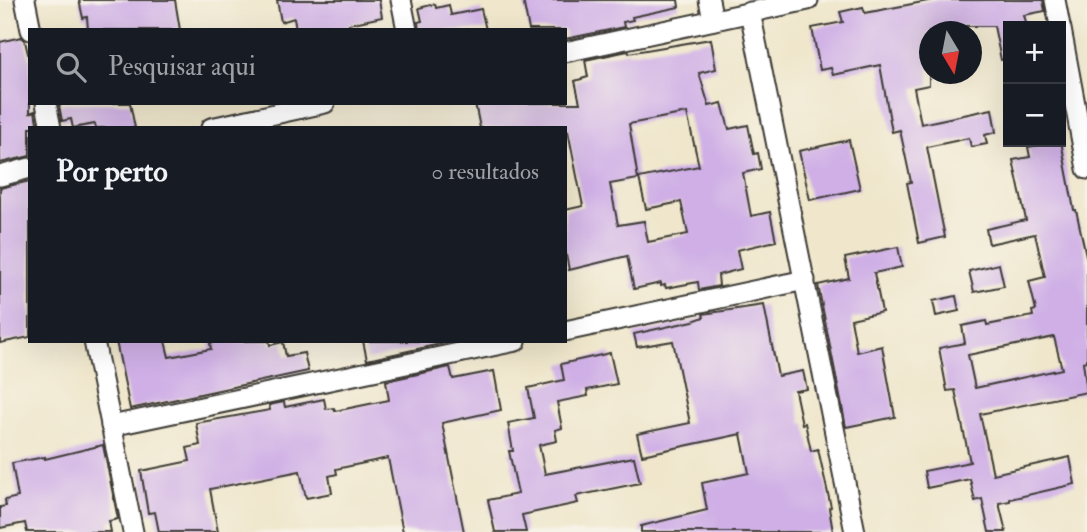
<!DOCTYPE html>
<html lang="pt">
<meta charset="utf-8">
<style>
body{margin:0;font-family:"IM FELL Double Pica",serif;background:#242831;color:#f1f3f6}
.controls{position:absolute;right:21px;top:21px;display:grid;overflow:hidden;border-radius:0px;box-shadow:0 7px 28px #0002}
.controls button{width:63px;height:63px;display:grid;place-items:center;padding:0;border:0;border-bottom:2px solid #363941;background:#171b24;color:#f1f3f6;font:35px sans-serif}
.compass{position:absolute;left:919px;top:21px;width:63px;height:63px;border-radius:50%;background:#171b24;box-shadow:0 7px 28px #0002;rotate:170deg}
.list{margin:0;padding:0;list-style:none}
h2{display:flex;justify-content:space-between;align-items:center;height:91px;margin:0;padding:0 28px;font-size:30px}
h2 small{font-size:23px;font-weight:400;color:#9ea1a6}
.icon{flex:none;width:38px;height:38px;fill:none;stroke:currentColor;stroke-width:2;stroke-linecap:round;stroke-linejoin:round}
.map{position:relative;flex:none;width:1087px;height:532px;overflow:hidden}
.search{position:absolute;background:#171b24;box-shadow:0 7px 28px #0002;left:28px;top:28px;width:539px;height:77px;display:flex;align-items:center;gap:18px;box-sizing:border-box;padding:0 24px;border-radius:0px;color:#9ea1a6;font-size:26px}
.panel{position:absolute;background:#171b24;box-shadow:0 7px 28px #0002;left:28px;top:126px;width:539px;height:217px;border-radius:0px}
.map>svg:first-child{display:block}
.building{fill:#cfafe6;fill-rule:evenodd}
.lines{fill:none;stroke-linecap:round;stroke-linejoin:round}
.minor-casing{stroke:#3c3a36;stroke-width:23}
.minor{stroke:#fff;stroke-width:19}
</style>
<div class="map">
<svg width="1087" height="532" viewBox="0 0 1087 532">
<rect width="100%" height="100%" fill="#f7f3e8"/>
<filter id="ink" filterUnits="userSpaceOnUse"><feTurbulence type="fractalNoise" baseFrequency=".0143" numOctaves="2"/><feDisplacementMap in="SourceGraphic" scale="14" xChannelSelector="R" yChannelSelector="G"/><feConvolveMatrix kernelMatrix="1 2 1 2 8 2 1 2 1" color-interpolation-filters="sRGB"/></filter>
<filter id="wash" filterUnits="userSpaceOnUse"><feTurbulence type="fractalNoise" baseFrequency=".00686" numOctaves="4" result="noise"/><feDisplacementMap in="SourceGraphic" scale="28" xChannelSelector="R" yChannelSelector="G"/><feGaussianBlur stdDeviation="1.57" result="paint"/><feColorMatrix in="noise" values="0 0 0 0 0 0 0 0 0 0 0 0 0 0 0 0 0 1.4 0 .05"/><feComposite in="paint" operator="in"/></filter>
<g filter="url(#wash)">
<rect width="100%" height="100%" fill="#efe6cb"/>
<g id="blocks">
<g class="building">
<polygon points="79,0 175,0 180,30 88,30 87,17 83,18"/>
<polygon points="277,0 379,0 382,17 349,24 350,30 296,30 294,18 281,22"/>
<polygon points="523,0 678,0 679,7 632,17 633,20 623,22 624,27 565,39 565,30 529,30"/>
<polygon points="933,0 1043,0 1045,11 1024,15 1027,26 1008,26 1008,59 1001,60 994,26 960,26 961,32 929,32 929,85 914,88 921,124 992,109 996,132 985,135 987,144 971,147 969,138 927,147 945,237 919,243 907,183 911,182 900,130 892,132 880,65 833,75 831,68 820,70 812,28 843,22 840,12 863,7 865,13"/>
<polygon points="435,4 436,8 449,5 451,15 481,9 486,30 419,30 418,22 422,21 419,8"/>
<polygon points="21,37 25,41 30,62 30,113 35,111 38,128 30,128 30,156 0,163 0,42"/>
<path d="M711,39L716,69L699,73L709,106L722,103L729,129L748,125L754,154L758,153L761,169L743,173L751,216L770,212L776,241L737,250L741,269L718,275L719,286L699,290L698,282L666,288L665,285L661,286V283L634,289L627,256L569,270L565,250V210L583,206L568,131L565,132V128H480L475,103H580L575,81L588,77L585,60L628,51L629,53ZM687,113L699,166L639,178L646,209L681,202L688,234L648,242L644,221L618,225L610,184L638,179L629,124Z"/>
<polygon points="66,103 130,103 135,128 96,128 95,124 73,128 71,119 62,121 59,105"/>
<polygon points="849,140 860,189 810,200 799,151"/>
<path d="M1061,141L1074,210H1076L1087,260V361L1083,362L1087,392L980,414L993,474L1070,457L1075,484L1010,499V501L999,503L1006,532H989L982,499L975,501L970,479L927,488L924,471L970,462L955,390L947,391L939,348L965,343L962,326L986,321L987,325L1033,316L1032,311L1036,310L1029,281L1045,277L1035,234L989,244L986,229L1026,220L1013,160L1030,157L1028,147ZM1054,337L1062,369L975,388L968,355Z"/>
<polygon points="30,181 30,337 0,343 0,188"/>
<polygon points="898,247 902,267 874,273 882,312 851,319 857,352 882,346 895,417 846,427 818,285 849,278 845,258"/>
<polygon points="999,264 1004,286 974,292 969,271"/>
<polygon points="956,296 959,311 936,316 933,301"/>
<polygon points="764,305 778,376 803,371 807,389 795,391 802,424 805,423 811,451 818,449 831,507 829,508 833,532 641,532 641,526 707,510 702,483 749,473 741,434 642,455 637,434 690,423 673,341 637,347 634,334 693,321 704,317 703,314"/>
<polygon points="116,341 165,341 169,357 211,349 210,343 219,341 269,341 270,345 283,342 286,356 304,353 308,371 130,409"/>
<polygon points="363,341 445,341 445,343 367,360"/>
<polygon points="610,353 617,384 587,390 588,396 557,402 562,428 555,430 557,441 539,445 545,474 634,457 640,483 576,496 578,503 522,515 526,532 495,532 488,500 518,494 509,451 513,451 508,423 534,418 528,388 564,380 561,364"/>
<polygon points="450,367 453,379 494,371 501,410 442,423 464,532 403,532 388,458 336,469 337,474 329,476 332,493 306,498 300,471 210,489 218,532 159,532 155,512 148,513 141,471 190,461 187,448 200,445 196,423 270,410 269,405 284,402 285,407 324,399 326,409 334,408 335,411 389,400 386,381"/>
<polygon points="103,445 118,519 109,521 111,532 27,532 25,523 0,528 0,507 6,506 5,500 18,497 12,463 45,457 45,459"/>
</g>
</g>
</g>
<g filter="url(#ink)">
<use href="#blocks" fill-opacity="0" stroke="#3c3a36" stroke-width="2"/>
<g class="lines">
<defs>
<g id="minor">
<polyline points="25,0 31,30"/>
<polyline points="401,0 407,30"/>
<polyline points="709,0 713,20"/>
<polyline points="1055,0 1060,26"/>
<polyline points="750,12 855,532"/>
<polyline points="1061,29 1087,169"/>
<polyline points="565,52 808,0"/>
<polyline points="46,103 51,128"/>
<polyline points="211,128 325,103"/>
<polyline points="0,176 30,168"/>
<polyline points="565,331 805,280"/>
<polyline points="94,341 133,532"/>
<polyline points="111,426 516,341"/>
</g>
</defs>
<use href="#minor" class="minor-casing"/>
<use href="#minor" class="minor"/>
</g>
</g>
</svg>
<div class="controls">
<button>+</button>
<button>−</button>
</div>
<svg class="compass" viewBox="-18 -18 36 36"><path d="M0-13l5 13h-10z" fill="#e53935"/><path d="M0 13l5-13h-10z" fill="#9ea1a6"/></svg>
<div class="search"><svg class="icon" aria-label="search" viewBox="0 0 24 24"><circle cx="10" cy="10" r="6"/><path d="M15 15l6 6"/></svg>Pesquisar aqui</div>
<section class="panel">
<h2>Por perto<small>0 resultados</small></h2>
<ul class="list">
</ul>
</section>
</div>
